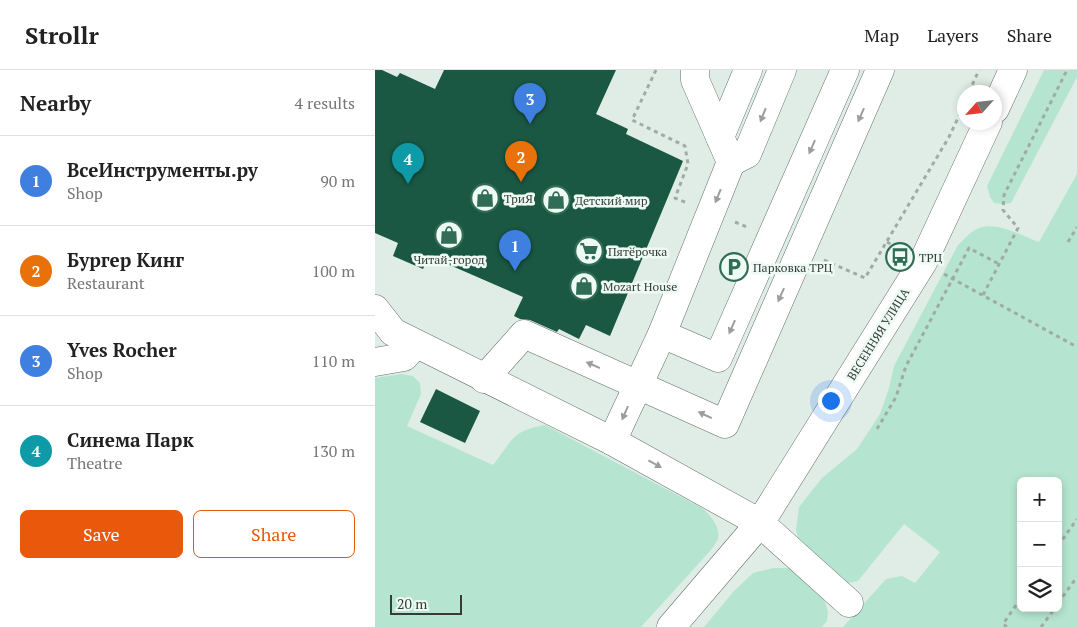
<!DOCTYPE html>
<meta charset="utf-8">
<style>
body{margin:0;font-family:"PT Serif",serif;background:#f2f2f2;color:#222}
.controls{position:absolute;right:15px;bottom:15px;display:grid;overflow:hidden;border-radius:8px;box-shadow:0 2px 8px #0003}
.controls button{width:45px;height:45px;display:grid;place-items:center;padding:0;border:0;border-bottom:1px solid #e0e0e0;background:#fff;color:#222;font:25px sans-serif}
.compass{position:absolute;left:582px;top:15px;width:45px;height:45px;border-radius:50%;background:#fff;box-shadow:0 2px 8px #0003;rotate:243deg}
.scale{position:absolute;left:15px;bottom:12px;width:72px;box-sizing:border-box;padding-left:5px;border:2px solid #373c3a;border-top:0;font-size:14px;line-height:18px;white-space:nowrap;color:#373c3a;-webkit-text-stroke:4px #edfbf4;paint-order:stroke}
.you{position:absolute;left:455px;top:330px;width:18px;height:18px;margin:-12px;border:4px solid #fff;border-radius:50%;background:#1a73e8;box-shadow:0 0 0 8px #1a73e833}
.badge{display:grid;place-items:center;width:32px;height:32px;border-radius:50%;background:#ea580c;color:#fff;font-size:16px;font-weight:700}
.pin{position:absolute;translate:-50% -41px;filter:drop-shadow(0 1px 2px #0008)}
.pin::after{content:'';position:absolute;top:26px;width:18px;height:15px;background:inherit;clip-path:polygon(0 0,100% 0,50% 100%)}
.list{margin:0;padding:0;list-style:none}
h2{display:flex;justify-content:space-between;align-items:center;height:65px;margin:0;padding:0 20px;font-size:21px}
h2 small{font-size:16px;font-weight:400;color:#767676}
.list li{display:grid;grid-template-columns:32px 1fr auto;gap:15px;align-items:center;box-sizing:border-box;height:90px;padding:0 20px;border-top:1px solid #e0e0e0}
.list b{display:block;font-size:19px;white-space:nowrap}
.list p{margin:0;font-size:16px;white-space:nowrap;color:#767676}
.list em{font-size:16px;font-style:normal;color:#767676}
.actions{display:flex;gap:10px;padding:15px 20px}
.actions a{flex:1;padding:11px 0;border:1px solid #ea580c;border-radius:8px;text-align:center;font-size:18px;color:#ea580c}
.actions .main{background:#ea580c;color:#fff}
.icon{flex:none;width:28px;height:28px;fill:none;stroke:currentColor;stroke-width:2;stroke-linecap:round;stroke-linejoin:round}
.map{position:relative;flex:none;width:702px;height:557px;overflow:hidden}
header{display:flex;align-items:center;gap:30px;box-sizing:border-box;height:70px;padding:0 25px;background:#fff;border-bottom:1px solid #e0e0e0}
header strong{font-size:24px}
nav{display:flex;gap:28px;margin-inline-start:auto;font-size:18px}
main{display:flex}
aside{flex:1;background:#fff}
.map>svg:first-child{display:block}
.green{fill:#b5e5d0;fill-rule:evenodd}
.building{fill:#1a5843}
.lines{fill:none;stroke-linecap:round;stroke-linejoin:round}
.minor-casing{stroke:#646f6a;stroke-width:29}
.path{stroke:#a0aaa6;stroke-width:3;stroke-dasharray:4 4;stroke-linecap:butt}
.minor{stroke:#fff;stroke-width:28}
.oneway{fill:#9b9e9c}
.labels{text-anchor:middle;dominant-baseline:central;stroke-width:5;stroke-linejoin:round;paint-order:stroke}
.poi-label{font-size:12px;fill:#373c3a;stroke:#edfbf4;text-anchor:start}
.street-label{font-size:12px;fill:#373c3a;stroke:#edfbf4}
</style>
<header>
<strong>Strollr</strong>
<nav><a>Map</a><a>Layers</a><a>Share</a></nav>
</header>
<main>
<aside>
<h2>Nearby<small>4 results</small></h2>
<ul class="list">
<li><span class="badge" style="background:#3f7fe0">1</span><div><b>ВсеИнструменты.ру</b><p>Shop</p></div><em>90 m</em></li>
<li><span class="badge" style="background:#e8710a">2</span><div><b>Бургер Кинг</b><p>Restaurant</p></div><em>100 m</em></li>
<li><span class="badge" style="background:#3f7fe0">3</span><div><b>Yves Rocher</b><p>Shop</p></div><em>110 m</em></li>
<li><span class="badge" style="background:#0f9aa8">4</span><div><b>Синема Парк</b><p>Theatre</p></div><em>130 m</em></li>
</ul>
<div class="actions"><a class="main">Save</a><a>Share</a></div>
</aside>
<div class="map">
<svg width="702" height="557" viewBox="0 0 702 557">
<rect width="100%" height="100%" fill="#e0ede7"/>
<g class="green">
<polygon points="669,0 702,0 702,7 636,133 628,134 619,133 615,127 612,116"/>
<path d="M702,104V557H468L511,509L527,506L540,513L565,482L529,454L483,511L473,513L457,507L425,476L421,460L424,437L447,408L482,379L505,344L514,318L519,296L583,175C589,169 596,161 604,158C623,151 647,166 664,172ZM646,411H683V538H646Z"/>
<path d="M26,304L38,306L45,313L46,324L32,356L118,395C138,370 136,361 170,355L327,438C335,445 346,457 343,469C341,473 338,477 336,480L266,557H0V308Z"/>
<polygon points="398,498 414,498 448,526 453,542 452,551 447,557 329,557 359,521 378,503"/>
</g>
<g class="building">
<polygon points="0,0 7,0 22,7 25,3 60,19 69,0 241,0 221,44 253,59 251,64 308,91 235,266 211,255 204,269 184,259 182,262 155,250 145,249 139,246 148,227 54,186 48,199 18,186 23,173 0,163"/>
<polygon points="61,319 105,341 90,373 45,352"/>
</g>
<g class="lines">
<defs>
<g id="minor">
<polyline points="620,39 638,0"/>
<polyline points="345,67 373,0"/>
<polyline points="356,92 372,84 407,0"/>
<polyline points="0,239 18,262 237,371 385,453 474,533"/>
<polyline points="287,264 343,288 470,0"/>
<polyline points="0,292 29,287 41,274"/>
<polyline points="109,309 149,264 350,354 505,0"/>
<polyline points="237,371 287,264 356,92 320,10 320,0"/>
<polyline points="296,557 385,453 548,192 613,52"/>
</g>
</defs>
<use href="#minor" class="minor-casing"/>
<g class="path">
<polyline points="281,0 257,50 310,76 313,94 300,128 312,133"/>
<polyline points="594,22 604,0"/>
<polyline points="360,152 372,157"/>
<polyline points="512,172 526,180"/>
<polyline points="693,172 702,157"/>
<polyline points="449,190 490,208 574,67 590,33"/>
<polyline points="569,204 702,277"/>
<polyline points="608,225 643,158 628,140 629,125 692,0"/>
<polyline points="502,359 521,327 531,296 594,178 624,194"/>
<polyline points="683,476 702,449"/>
<polyline points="683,533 702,507"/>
<polyline points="632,557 628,554 646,528"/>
<polyline points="666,557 680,538"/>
</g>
<use href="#minor" class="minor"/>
</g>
<defs><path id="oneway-solid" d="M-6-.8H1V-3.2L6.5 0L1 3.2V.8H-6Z" transform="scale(1.25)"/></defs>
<g class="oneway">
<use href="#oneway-solid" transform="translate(388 45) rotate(112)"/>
<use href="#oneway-solid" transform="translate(486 45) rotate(114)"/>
<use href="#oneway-solid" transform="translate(437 77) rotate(114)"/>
<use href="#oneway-solid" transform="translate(343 126) rotate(112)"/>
<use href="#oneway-solid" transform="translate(406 225) rotate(114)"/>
<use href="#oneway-solid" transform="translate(357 257) rotate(114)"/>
<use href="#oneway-solid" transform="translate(218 295) rotate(-156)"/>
<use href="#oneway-solid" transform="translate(250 343) rotate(114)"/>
<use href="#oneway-solid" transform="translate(330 345) rotate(-155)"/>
<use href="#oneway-solid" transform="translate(280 394) rotate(29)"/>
</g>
<defs>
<symbol id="shop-ring" viewBox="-11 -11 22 22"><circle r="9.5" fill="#edfbf4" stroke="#316c56" stroke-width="1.5"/><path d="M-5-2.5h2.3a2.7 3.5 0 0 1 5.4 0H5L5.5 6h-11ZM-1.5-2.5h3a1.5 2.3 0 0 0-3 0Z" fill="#316c56"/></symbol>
<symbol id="supermarket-ring" viewBox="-11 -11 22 22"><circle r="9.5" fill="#edfbf4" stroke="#316c56" stroke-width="1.5"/><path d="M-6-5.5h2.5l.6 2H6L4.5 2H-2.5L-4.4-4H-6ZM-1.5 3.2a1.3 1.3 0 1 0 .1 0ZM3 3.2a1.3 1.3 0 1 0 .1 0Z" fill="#316c56"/></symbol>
<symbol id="bus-ring" viewBox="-11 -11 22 22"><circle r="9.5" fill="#edfbf4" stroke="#316c56" stroke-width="1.5"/><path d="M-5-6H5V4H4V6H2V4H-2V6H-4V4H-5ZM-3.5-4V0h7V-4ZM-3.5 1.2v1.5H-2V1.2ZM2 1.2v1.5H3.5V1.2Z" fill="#316c56"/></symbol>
<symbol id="parking-ring" viewBox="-11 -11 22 22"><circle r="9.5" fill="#edfbf4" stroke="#316c56" stroke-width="1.5"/><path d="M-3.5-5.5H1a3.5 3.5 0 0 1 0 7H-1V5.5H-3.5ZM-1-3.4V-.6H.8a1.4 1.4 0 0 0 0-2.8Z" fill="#316c56"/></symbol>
</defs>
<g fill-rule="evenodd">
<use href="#shop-ring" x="94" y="112" width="32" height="32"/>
<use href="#shop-ring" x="165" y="114" width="32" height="32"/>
<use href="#shop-ring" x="58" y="149" width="32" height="32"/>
<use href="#supermarket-ring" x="198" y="165" width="32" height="32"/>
<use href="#bus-ring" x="509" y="171" width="32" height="32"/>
<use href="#parking-ring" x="343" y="181" width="32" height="32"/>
<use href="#shop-ring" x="193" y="200" width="32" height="32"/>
</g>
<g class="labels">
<g class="poi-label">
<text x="129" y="128">ТриЯ</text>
<text x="200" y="130">Детский мир</text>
<text x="233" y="181">Пятёрочка</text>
<text x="544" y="187">ТРЦ</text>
<text x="74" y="189" text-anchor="middle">Читай-город</text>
<text x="378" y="197">Парковка ТРЦ</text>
<text x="228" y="216">Mozart House</text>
</g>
<g class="street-label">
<text transform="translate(503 264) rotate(-58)">ВЕСЕННЯЯ УЛИЦА</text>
</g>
</g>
</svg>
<div class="controls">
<button>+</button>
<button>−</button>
<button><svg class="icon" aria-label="layers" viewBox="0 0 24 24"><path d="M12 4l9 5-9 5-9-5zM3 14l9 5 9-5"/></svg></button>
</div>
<svg class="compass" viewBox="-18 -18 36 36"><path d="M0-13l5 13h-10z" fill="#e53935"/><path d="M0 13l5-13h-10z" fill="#767676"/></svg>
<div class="scale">20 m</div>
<div class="you"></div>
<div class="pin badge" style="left:140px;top:201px;background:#3f7fe0">1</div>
<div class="pin badge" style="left:146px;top:112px;background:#e8710a">2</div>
<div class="pin badge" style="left:155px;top:54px;background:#3f7fe0">3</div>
<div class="pin badge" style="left:33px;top:114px;background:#0f9aa8">4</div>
</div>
</main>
